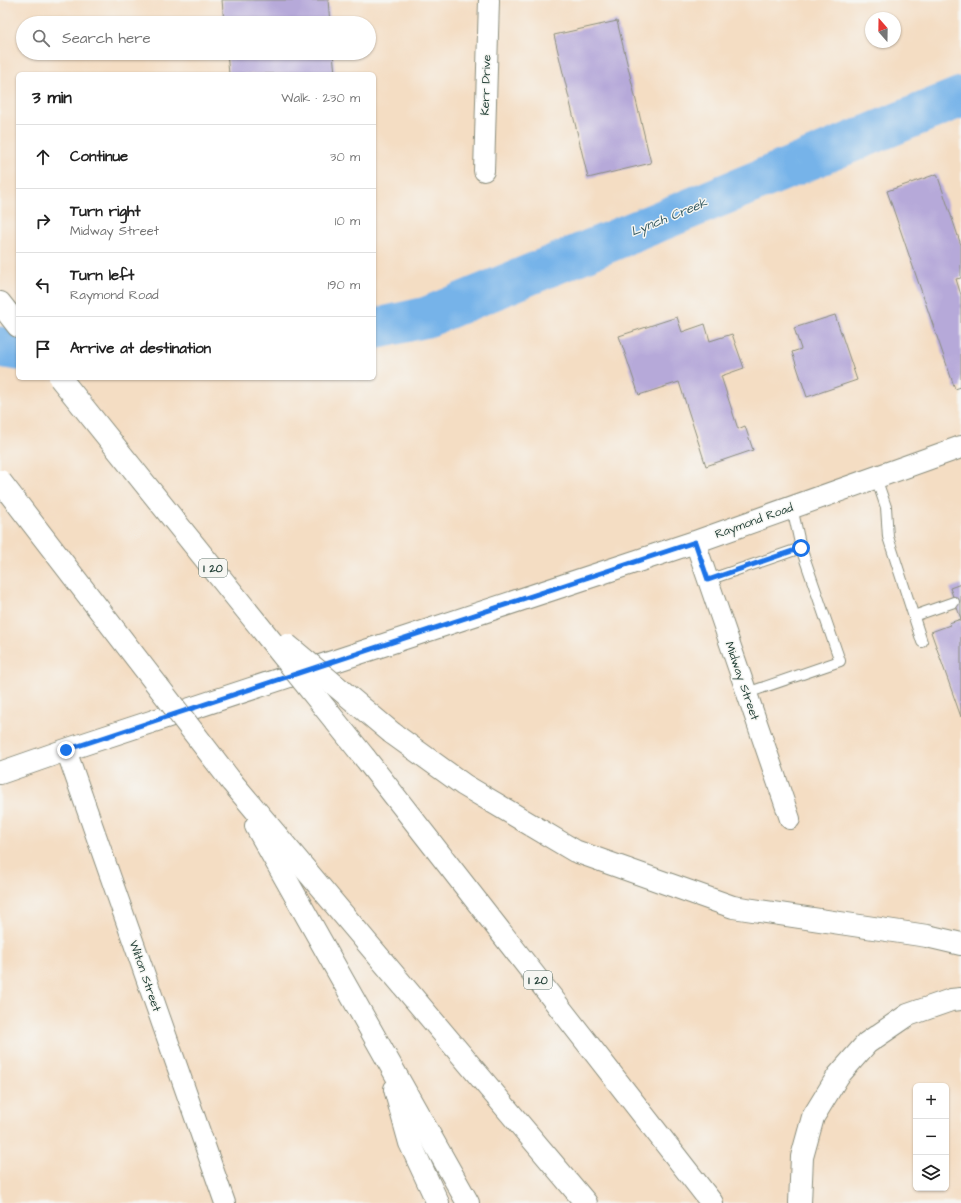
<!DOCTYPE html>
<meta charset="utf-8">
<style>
body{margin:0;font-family:"Architects Daughter",sans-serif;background:#f2f2f2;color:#222}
.controls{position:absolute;right:12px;bottom:12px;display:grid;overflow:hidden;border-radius:6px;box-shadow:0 1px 3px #0004}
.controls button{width:36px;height:36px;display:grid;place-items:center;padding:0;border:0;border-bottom:1px solid #e0e0e0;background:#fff;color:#222;font:20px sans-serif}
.compass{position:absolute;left:865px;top:12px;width:36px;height:36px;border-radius:50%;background:#fff;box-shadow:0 1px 3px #0004;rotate:340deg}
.stop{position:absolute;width:12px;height:12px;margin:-9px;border:3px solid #1a73e8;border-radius:50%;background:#fff}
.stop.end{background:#1a73e8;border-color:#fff;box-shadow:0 1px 4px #0008}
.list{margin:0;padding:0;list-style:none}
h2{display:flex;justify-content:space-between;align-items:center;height:52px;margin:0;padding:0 16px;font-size:17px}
h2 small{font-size:13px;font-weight:400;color:#767676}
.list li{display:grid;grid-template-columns:26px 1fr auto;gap:12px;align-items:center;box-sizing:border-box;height:64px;padding:0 16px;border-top:1px solid #e0e0e0}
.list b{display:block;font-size:15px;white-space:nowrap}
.list p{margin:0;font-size:13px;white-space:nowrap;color:#767676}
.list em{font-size:13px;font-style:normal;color:#767676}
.icon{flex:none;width:22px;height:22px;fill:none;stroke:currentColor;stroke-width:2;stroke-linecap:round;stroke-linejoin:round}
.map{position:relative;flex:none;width:961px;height:1203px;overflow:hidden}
.search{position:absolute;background:#fff;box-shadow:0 1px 3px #0004;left:16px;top:16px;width:360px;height:44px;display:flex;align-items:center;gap:10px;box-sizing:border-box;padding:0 14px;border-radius:22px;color:#767676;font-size:15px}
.panel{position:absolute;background:#fff;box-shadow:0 1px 3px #0004;left:16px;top:72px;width:360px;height:308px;border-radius:6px}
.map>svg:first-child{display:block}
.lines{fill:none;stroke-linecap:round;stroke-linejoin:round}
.river{stroke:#76b3e9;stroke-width:41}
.building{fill:#b6a9d9}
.lane-casing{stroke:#8a8d7c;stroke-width:12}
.street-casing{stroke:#8a8d7c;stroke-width:22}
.secondary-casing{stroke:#8a8d7c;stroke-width:24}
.highway-casing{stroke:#8a8d7c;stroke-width:24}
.lane{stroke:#fff;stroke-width:10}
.street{stroke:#fff;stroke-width:20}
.secondary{stroke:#fff;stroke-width:22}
.highway{stroke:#fff;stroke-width:22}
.highway-bridge-casing{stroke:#8a8d7c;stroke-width:24;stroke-linecap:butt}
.highway-bridge{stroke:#fff;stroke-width:22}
.route{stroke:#1a73e8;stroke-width:5}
.labels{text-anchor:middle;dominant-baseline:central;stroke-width:3;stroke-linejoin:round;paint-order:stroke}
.shield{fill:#f6f6f2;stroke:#60746d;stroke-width:1}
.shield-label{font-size:11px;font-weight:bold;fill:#1f3d34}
.street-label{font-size:12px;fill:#1f3d34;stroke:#f6f6f2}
.water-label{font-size:13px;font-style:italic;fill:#355a61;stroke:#f6f6f2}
</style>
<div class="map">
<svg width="961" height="1203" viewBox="0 0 961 1203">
<rect width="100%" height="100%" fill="#f6f6f2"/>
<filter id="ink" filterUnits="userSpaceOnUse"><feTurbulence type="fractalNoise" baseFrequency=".025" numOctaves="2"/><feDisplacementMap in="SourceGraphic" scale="8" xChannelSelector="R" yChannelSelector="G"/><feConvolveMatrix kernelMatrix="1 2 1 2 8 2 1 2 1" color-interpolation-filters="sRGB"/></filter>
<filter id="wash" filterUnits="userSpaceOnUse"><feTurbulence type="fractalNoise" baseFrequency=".012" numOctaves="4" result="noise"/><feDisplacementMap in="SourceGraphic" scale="16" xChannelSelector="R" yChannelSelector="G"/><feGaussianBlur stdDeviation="0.9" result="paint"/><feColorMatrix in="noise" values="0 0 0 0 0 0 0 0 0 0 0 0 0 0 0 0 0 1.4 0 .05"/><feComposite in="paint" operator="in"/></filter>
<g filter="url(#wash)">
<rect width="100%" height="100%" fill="#f4ddc3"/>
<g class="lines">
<g class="river">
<polyline points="374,329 427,317 961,97"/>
<polyline points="0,347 18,350"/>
</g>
</g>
<g id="blocks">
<g class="building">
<polygon points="222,0 328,0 330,23 224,23"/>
<polygon points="617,21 651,163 588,178 554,35"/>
<polygon points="227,53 333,53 335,74 229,74"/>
<polygon points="937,174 961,245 961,278 956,279 961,295 961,387 955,389 887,191"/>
<polygon points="835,315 857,380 807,397 792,352 801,349 794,328"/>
<polygon points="677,317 682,332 705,324 710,341 732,334 744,368 721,376 738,429 745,426 753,450 706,466 679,382 639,395 619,336"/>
<polygon points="961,584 961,717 931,632 950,625 949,623 961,619 950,588"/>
</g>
</g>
</g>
<g filter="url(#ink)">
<use href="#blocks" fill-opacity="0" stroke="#8a8d7c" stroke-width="1"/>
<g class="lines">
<defs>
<g id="lane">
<polyline points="876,478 886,507 888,537 922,642"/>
<polyline points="708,580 801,548"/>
<polyline points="914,616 954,602"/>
<polyline points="747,693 840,661 801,548 792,507"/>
</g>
<g id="street">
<polyline points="484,171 489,0"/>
<polyline points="695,542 790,819"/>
<polyline points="66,750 225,1203"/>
</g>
<polyline id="secondary" points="0,773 66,750 695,542 961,447"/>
<g id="highway">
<polyline points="0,303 18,326"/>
<polyline points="392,733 464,785 575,851 733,907 927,936 961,944"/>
<polyline points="365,758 712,1203"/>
<polyline points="231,781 586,1203"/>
<polyline points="256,826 468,1203"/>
<polyline points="395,1089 410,1143 438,1203"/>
<polyline points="800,1203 802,1157 813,1117 838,1076 867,1043 908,1015 951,1000 961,999"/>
</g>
</defs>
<use href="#lane" class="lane-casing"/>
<use href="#street" class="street-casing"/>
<use href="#secondary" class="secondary-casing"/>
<use href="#highway" class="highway-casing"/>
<use href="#lane" class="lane"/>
<use href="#street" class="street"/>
<use href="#secondary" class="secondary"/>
<use href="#highway" class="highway"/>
<defs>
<g id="highway-bridge">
<polyline points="60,378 365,758"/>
<polyline points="0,481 231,781"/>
<polyline points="287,645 392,733"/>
</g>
</defs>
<use href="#highway-bridge" class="highway-bridge-casing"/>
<use href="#highway-bridge" class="highway-bridge"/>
</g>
</g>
<g class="lines" filter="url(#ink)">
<polyline class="route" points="66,750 695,542 708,580 801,548"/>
</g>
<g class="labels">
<g class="shield">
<rect x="199" y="559" width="28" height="18" rx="3"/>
<rect x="524" y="971" width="28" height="18" rx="3"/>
</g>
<g class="shield-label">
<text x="213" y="568">I 20</text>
<text x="538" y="980">I 20</text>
</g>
<g class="street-label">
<text transform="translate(486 85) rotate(-88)">Kerr Drive</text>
<text transform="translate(754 521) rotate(-20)">Raymond Road</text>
<text transform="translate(742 681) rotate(71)">Midway Street</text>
<text transform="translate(145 976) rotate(71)">Wilton Street</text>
</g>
<g class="water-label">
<text transform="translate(669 217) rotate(-22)">Lynch Creek</text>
</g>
</g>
</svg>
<div class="controls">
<button>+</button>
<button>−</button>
<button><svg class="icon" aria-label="layers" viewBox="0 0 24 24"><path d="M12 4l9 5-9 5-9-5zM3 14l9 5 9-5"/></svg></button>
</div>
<svg class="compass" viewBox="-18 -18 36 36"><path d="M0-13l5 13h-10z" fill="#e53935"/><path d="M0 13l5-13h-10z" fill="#767676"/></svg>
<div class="stop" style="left:801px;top:548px"></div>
<div class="stop end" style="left:66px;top:750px"></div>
<div class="search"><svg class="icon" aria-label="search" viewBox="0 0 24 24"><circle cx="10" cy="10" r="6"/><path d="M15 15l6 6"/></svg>Search here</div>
<section class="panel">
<h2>3 min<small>Walk · 230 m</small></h2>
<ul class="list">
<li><svg class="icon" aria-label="ahead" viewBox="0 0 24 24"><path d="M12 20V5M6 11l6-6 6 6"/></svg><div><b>Continue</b></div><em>30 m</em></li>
<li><svg class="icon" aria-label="right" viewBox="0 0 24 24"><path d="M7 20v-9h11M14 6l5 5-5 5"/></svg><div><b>Turn right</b><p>Midway Street</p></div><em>10 m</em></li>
<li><svg class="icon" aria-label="left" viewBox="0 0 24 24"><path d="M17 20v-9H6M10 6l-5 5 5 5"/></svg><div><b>Turn left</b><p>Raymond Road</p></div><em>190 m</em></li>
<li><svg class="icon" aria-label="arrive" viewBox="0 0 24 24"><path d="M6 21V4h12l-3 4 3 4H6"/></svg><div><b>Arrive at destination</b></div></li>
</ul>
</section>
</div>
